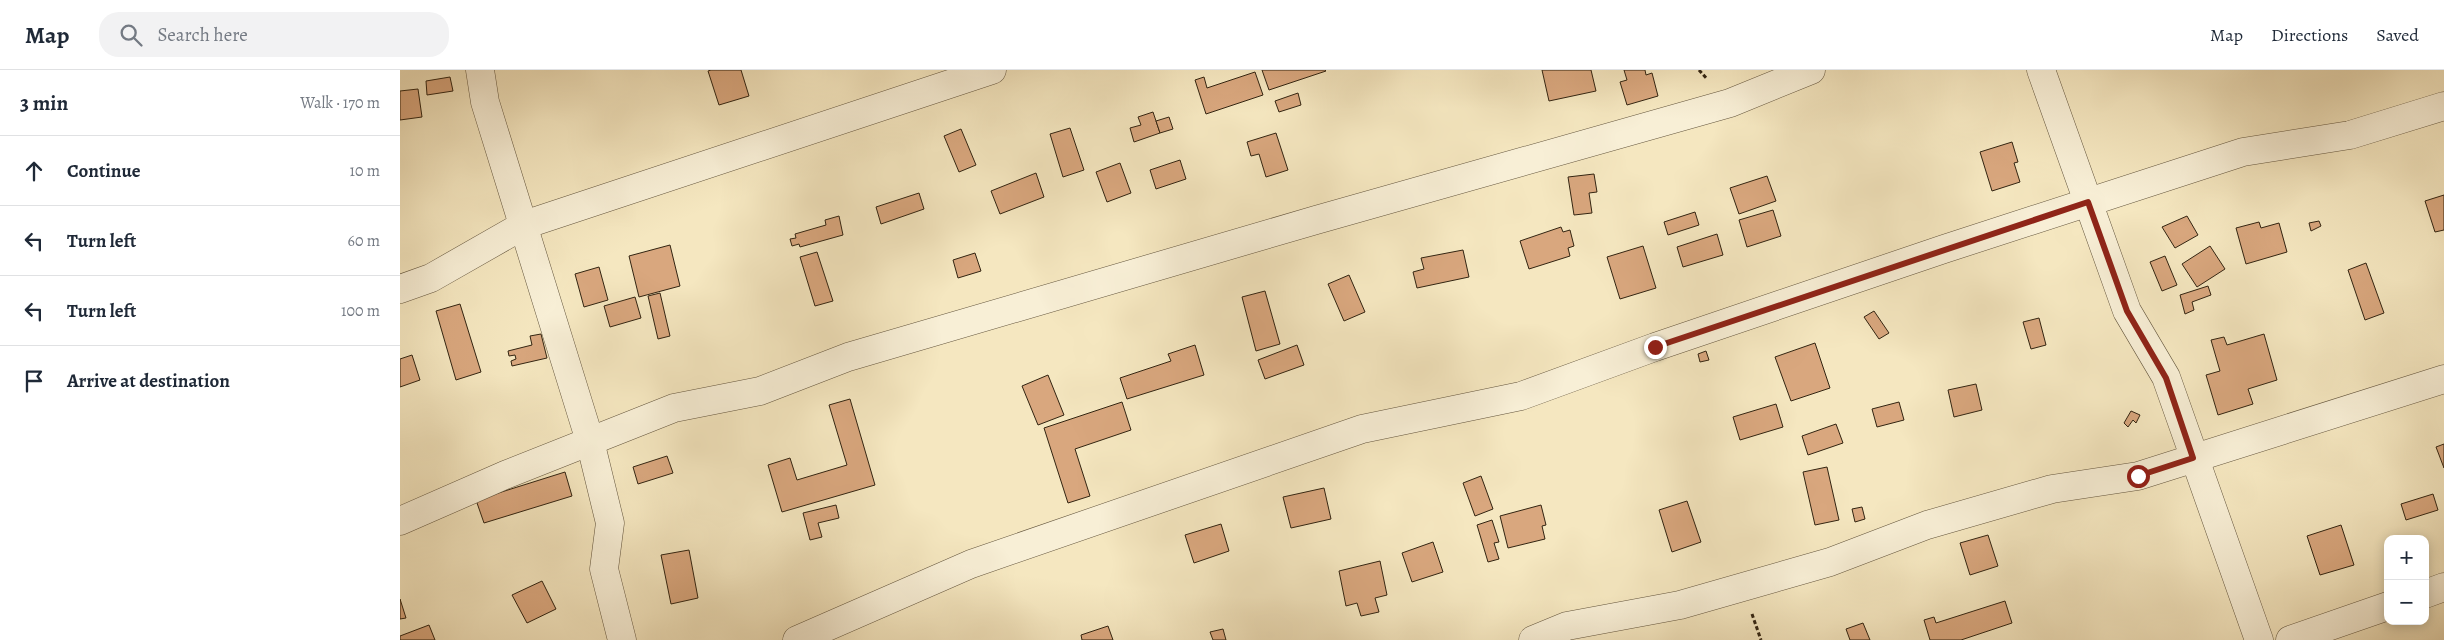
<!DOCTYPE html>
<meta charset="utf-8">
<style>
body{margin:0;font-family:Alegreya,serif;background:#f2f2f3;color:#1f2937}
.controls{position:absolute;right:15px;bottom:15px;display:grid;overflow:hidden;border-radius:10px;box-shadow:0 2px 12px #0003}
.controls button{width:45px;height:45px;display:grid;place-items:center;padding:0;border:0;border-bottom:1px solid #e0e1e3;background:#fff;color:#1f2937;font:25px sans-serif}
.stop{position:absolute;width:15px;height:15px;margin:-11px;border:4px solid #8f2418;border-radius:50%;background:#fff}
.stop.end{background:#8f2418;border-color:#fff;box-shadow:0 1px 5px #0008}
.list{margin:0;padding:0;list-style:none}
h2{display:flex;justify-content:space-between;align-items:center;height:65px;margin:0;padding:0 20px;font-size:21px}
h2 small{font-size:16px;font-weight:400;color:#747a83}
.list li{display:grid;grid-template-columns:32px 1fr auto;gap:15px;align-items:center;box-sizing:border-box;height:70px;padding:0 20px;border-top:1px solid #e0e1e3}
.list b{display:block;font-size:19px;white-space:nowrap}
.list em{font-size:16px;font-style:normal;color:#747a83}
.icon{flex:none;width:28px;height:28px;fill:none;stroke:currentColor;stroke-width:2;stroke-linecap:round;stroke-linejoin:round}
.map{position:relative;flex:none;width:2044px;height:570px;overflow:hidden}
header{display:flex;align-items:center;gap:30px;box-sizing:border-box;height:70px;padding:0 25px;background:#fff;border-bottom:1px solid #e0e1e3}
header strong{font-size:24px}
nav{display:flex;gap:28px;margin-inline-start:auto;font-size:18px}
.search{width:350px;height:45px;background:#f2f2f3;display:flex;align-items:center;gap:12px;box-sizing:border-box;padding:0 18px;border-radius:20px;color:#747a83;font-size:19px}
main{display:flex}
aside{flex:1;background:#fff}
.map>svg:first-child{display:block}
.building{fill:#d9a77e;stroke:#322411}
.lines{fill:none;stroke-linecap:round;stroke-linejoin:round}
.minor-casing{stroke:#63553d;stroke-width:29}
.path{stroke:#322411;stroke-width:3;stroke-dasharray:4 2.5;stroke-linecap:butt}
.minor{stroke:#f8efd6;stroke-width:28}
.route{stroke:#8f2418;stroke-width:6}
</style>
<header>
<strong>Map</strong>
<div class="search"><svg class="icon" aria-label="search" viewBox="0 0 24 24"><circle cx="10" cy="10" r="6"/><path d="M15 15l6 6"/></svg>Search here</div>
<nav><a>Map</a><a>Directions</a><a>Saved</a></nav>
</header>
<main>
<aside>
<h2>3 min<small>Walk · 170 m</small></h2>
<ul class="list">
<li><svg class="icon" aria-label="ahead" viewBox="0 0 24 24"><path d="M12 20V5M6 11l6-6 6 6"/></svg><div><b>Continue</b></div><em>10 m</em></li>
<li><svg class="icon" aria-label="left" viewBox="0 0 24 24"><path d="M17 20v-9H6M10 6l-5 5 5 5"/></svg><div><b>Turn left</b></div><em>60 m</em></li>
<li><svg class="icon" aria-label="left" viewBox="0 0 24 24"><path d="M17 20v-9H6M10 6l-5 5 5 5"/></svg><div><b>Turn left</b></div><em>100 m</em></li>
<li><svg class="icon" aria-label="arrive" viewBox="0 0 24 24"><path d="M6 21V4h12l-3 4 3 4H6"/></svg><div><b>Arrive at destination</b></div></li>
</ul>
</aside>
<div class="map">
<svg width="2044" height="570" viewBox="0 0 2044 570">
<rect width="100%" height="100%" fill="#f5e7c0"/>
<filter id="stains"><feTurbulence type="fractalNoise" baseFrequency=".004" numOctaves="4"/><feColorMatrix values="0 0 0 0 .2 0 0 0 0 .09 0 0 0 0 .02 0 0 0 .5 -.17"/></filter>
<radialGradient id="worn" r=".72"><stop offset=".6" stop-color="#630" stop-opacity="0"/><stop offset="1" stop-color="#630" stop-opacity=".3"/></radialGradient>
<g class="building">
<polygon points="311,0 341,0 349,26 319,35 308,1"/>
<polygon points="862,0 925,0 926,1 869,20"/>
<polygon points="1142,0 1191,0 1196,21 1149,31"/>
<polygon points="1224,0 1245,0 1246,5 1252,3 1258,26 1227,35 1220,12 1227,10"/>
<polygon points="855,2 863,25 806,44 795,10 804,7 807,18"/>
<polygon points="50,7 53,21 27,25 26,11"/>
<polygon points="18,19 22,47 0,50 0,21"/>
<polygon points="898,23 901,35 879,42 875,31"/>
<polygon points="753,42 760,63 734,72 730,58 741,55 738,47"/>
<polygon points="769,47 773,59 760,63 756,51"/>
<polygon points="670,58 684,100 663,107 650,64"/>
<polygon points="561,59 576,95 559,102 544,66"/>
<polygon points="876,63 888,100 866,107 859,84 851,86 847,72"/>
<polygon points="1612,72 1618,92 1614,93 1620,112 1592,121 1580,82"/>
<polygon points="780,90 786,109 756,119 750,100"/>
<polygon points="720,93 731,123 707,132 696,102"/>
<polygon points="636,103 644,127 600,144 591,121"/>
<polygon points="1194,104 1197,122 1189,123 1192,143 1174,145 1168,107"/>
<polygon points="1367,106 1376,131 1339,144 1330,118"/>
<polygon points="519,123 524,139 481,154 476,137"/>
<polygon points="2044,125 2044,160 2035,162 2025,131"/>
<polygon points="1373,140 1381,166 1347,177 1339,150"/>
<polygon points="1295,142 1299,155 1268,165 1264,152"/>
<polygon points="439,146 443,165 400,177 399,174 392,176 390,169 396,168 395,164 426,155 425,150"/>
<polygon points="1787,146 1798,165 1775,178 1762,157"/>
<polygon points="1919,151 1921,156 1911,161 1909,153"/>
<polygon points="1859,152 1861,158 1879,153 1887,182 1846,194 1836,158"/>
<polygon points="1161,157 1163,162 1170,160 1174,176 1168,178 1170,186 1129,199 1120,171"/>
<polygon points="1317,164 1323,185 1283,197 1277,177"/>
<polygon points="270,175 280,216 239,227 229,186"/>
<polygon points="1243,176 1256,218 1220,229 1207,187"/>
<polygon points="1810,176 1825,199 1797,217 1782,194"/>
<polygon points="1063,180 1069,207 1017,218 1013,202 1024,199 1021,188"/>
<polygon points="417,182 433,231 415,236 400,187"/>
<polygon points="575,183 581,201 558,208 553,190"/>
<polygon points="1765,186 1777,215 1762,221 1750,192"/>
<polygon points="1966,193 1984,243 1965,250 1948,200"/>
<polygon points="199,197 208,230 184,237 175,204"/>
<polygon points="949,205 965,242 944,251 928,214"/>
<polygon points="1808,216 1811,225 1792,232 1794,240 1785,244 1780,225"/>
<polygon points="865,221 880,274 856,281 842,227"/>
<polygon points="260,223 270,266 258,269 248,226"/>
<polygon points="235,227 241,248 210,257 204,236"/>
<polygon points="60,234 81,302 56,310 36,241"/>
<polygon points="1474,241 1489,263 1479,269 1464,247"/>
<polygon points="1639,248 1646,275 1631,279 1623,252"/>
<polygon points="141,264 147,288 112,296 111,291 116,289 115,285 109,286 108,281 132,275 130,266"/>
<polygon points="1864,264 1877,310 1848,319 1853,334 1818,345 1806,305 1820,301 1811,270 1824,267 1827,275"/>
<polygon points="1415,273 1430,318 1391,331 1375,287"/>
<polygon points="795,275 804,305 727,329 720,308 771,291 768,284"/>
<polygon points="897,275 904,295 865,309 858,290"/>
<polygon points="1306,281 1309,290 1300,292 1298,284"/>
<polygon points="12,285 20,310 0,317 0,289"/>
<polygon points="648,305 664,345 638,355 622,316"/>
<polygon points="1576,314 1582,340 1554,347 1548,320"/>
<polygon points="450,329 475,415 382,442 368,395 390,388 397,410 447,395 429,335"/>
<polygon points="722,332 731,360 675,379 690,426 668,433 644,358"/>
<polygon points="1499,332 1504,350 1477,357 1472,339"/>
<polygon points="1376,334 1383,357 1340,370 1333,347"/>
<polygon points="1731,341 1740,345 1736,353 1733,350 1728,357 1724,353"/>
<polygon points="1436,354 1443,373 1408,385 1402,366"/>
<polygon points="2044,374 2044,398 2036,377"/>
<polygon points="267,386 273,403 238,414 233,397"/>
<polygon points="1427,397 1439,450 1415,455 1403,402"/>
<polygon points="165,402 172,426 84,453 76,430"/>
<polygon points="1081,406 1093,439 1075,446 1063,413"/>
<polygon points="924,418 931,449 891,458 883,427"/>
<polygon points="2033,424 2038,440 2006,450 2001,434"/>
<polygon points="1287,431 1301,472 1272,482 1259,440"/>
<polygon points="436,435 439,448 418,453 422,467 410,470 403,443"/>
<polygon points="1141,435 1146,455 1142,456 1145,469 1108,478 1100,446"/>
<polygon points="1462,437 1465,449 1455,452 1452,439"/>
<polygon points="1092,450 1099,472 1094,473 1099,489 1088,492 1077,455"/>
<polygon points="821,454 829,481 794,493 785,465"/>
<polygon points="1941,455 1954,495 1920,505 1907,466"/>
<polygon points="1588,465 1598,496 1570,505 1560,473"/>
<polygon points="1033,472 1043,502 1012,512 1002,483"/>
<polygon points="289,480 298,528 271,534 261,485"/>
<polygon points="980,491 987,525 975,528 979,542 961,546 957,533 946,536 939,501"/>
<polygon points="142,511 156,539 127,553 112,525"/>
<polygon points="0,529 6,548 0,549"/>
<polygon points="1605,531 1612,553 1561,570 1530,570 1524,550 1534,547 1536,553"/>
<polygon points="1463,553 1470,570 1450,570 1446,559"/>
<polygon points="29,555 35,570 0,570 0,566"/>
<polygon points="708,556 713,570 682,570 681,565"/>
<polygon points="823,559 826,570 813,570 810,562"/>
</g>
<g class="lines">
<defs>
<g id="minor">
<polyline points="80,0 85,32 190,371 210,453 204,499 222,570"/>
<polyline points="1641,0 1727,241 1766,307 1859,570"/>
<polyline points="0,219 31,208 124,155 592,0"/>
<polyline points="0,451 105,405 274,338 360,321 448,287 916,150 1330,33 1411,0"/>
<polyline points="2025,524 2044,517"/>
<polyline points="397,570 571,494 962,359 1121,326 1255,277 1544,179 1843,82 1950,65 2044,36"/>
<polyline points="1133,570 1167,556 1280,535 1430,492 1527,455 1652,419 1738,406 2044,309"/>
<polyline points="1890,570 1988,536"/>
</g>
</defs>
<use href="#minor" class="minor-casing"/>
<g class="path">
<polyline points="1299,0 1307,9"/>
<polyline points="1352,544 1361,570"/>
</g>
<use href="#minor" class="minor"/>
</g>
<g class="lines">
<polyline class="route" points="1255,277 1688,132 1727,241 1766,308 1793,388 1738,406"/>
</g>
<rect width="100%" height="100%" filter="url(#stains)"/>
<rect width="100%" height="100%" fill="url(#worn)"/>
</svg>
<div class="controls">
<button>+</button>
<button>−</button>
</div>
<div class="stop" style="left:1738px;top:406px"></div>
<div class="stop end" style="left:1255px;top:277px"></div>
</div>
</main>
